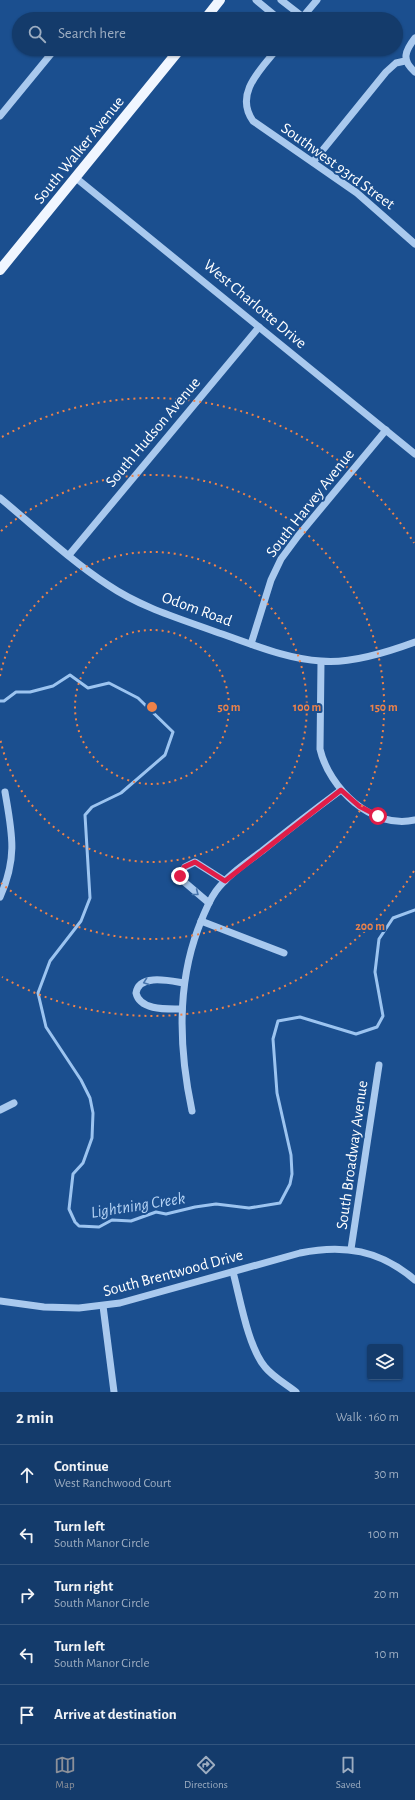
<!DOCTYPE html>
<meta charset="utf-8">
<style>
body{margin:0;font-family:"Alegreya Sans",sans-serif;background:#1d4271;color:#f1f3f6}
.controls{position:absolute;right:12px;bottom:12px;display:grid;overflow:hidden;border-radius:4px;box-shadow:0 1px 3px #0004}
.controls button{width:36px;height:36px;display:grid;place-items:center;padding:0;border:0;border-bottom:1px solid #33557e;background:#143b6b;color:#f1f3f6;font:20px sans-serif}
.stop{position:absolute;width:12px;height:12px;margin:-9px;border:3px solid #e11d48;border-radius:50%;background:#fff}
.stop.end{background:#e11d48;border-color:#fff;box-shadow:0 1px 4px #0008}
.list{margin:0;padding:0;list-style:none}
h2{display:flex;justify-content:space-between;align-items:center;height:52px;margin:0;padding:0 16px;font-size:17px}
h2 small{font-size:13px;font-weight:400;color:#9dadc1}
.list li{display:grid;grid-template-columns:26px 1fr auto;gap:12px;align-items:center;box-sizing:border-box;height:60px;padding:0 16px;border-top:1px solid #33557e}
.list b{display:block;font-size:15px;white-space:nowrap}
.list p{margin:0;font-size:13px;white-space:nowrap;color:#9dadc1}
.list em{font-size:13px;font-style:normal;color:#9dadc1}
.icon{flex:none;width:22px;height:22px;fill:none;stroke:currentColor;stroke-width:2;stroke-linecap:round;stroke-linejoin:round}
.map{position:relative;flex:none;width:415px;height:1392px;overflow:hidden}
.search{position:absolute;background:#143b6b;box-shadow:0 1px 3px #0004;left:12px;right:12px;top:12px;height:44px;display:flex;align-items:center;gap:10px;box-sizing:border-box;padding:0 14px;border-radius:22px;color:#9dadc1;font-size:15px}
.sheet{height:352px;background:#143b6b}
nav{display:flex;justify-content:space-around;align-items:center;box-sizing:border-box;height:56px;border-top:1px solid #33557e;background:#143b6b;font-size:11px;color:#9dadc1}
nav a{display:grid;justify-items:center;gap:2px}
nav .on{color:#8c9099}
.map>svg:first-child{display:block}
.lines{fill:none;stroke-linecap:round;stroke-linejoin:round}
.stream{stroke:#9cc4f0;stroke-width:3}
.minor{stroke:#a9c9ee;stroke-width:7}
.major{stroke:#f0f6ff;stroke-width:10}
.oneway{stroke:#4674ac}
.route{stroke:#e11d48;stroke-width:5}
.ring{fill:none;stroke:#ee8249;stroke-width:2;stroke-dasharray:2 4}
.labels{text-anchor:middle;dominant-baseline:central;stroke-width:4;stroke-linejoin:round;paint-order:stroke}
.street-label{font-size:16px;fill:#fff;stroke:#1b4f8f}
.water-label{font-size:17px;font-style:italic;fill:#b5d3f5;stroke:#1b4f8f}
.centre{fill:#ee8249;stroke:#1b4f8f;stroke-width:2}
.ring-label{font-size:12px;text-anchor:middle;font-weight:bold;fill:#ee8249;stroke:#1b4f8f;stroke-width:4;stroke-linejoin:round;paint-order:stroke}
</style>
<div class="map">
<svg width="415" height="1392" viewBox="0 0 415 1392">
<rect width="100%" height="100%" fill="#1b4f8f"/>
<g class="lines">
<polyline class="stream" points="0,701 4,701 16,692 30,692 53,686 70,675 88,688 109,683 138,698 173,732 165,755 121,793 92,807 85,815 90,898 81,921 50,961 38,993 46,1027 81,1080 90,1098 93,1113 92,1138 83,1163 73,1174 69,1209 75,1222 79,1226 99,1227 112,1220 131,1221 156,1212 166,1214 195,1207 216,1204 249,1208 280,1203 290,1184 292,1174 291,1155 277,1093 273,1039 278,1021 300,1017 356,1034 377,1027 383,1016 375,972 379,939 393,918 415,910"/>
<g class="minor">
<polyline points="256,0 279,19"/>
<polyline points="281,0 303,17"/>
<polyline points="301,19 317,0"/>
<path d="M415,38C405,51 401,60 415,72"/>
<path d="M277,49C260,70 234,94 253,121L357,193L415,244"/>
<polyline points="0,116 55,49"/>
<polyline points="313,162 386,72 396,63 405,61"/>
<polyline points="76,178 415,454"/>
<path d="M0,498C35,527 70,560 108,585C142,608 181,619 219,633C252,644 286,659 321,661C349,664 388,652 415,642"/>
<polyline points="69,555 259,327"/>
<polyline points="251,644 271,580 281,559 298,536 386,430"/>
<path d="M321,662L320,749C329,788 372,830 415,820"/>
<path d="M0,897C18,857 12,833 5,792"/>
<polyline points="209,903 182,880 180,876 185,867 195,862 225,881"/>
<polyline points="201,921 284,953"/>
<path d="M182,1009C168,1009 140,1011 136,993C139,973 171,981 184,983"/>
<polyline points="0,1110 14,1103"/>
<path d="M192,1111C179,1050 176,988 198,929C203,916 208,902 216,891C228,875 246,863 262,851C288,830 314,810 341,790"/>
<polyline points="351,1249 379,1065"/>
<path d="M233,1272C240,1298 248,1347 265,1367C273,1377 286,1384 296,1392"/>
<path d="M0,1301L44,1307L79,1308L120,1303L300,1253C344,1244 380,1250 415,1280"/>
<polyline points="103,1306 114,1392"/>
</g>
<g class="major">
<polyline points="205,19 220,0"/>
<polyline points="0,270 180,49"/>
</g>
</g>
<defs><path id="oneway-chevron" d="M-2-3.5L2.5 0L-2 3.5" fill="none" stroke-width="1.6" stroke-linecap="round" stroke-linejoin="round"/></defs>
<g class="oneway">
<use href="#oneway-chevron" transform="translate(196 893) rotate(38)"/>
<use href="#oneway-chevron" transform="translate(146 982) rotate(160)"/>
</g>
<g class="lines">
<polyline class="route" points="180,876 184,867 195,862 225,881 341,790 359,806 378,816"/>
</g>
<g class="ring">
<circle cx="152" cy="707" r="77"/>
<path d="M0 676A155 155 0 1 1 0 738"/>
<path d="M1 531A232 232 0 1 1 1 883"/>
<path d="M414 871A309 309 0 0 1 2 977M2 437A309 309 0 0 1 414 543"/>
</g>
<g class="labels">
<g class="street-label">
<text transform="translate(79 150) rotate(-51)">South Walker Avenue</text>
<text transform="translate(338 166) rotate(36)">Southwest 93rd Street</text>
<text transform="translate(255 304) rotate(40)">West Charlotte Drive</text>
<text transform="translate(153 432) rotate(-50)">South Hudson Avenue</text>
<text transform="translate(310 503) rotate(-52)">South Harvey Avenue</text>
<text transform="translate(197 609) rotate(20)">Odom Road</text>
<text transform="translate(352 1155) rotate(-82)">South Broadway Avenue</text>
<text transform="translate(173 1273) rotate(-15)">South Brentwood Drive</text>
</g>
<g class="water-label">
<text transform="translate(138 1205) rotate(-9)">Lightning Creek</text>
</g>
</g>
<circle cx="152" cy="707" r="6" class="centre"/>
<g class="ring-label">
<text x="229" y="711">50 m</text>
<text x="307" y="711">100 m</text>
<text x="384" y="711">150 m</text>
<text x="370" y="930">200 m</text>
</g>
</svg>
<div class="controls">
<button><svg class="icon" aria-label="layers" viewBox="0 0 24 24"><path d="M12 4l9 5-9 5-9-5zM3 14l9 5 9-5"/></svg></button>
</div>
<div class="stop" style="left:378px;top:816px"></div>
<div class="stop end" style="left:180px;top:876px"></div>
<div class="search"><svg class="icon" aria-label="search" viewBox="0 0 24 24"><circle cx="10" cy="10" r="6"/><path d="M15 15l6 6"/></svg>Search here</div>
</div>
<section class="sheet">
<h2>2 min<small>Walk · 160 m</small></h2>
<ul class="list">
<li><svg class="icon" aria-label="ahead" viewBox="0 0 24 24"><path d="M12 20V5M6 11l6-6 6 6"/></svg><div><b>Continue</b><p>West Ranchwood Court</p></div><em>30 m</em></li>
<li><svg class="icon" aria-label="left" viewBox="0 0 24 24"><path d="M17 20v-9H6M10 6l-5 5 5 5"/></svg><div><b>Turn left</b><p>South Manor Circle</p></div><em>100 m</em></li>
<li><svg class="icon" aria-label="right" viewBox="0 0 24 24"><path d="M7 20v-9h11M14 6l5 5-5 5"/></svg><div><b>Turn right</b><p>South Manor Circle</p></div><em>20 m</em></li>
<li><svg class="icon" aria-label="left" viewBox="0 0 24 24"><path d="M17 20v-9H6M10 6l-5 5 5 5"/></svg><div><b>Turn left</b><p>South Manor Circle</p></div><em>10 m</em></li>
<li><svg class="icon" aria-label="arrive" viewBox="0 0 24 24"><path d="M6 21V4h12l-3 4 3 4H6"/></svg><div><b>Arrive at destination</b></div></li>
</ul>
</section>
<nav>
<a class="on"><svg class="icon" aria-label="map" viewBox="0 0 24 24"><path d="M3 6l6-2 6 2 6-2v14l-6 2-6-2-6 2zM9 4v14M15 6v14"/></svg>Map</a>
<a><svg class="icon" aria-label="directions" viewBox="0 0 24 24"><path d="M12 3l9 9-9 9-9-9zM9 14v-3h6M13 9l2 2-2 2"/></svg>Directions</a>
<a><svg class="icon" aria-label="saved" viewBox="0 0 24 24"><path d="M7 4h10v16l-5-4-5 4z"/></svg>Saved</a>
</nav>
